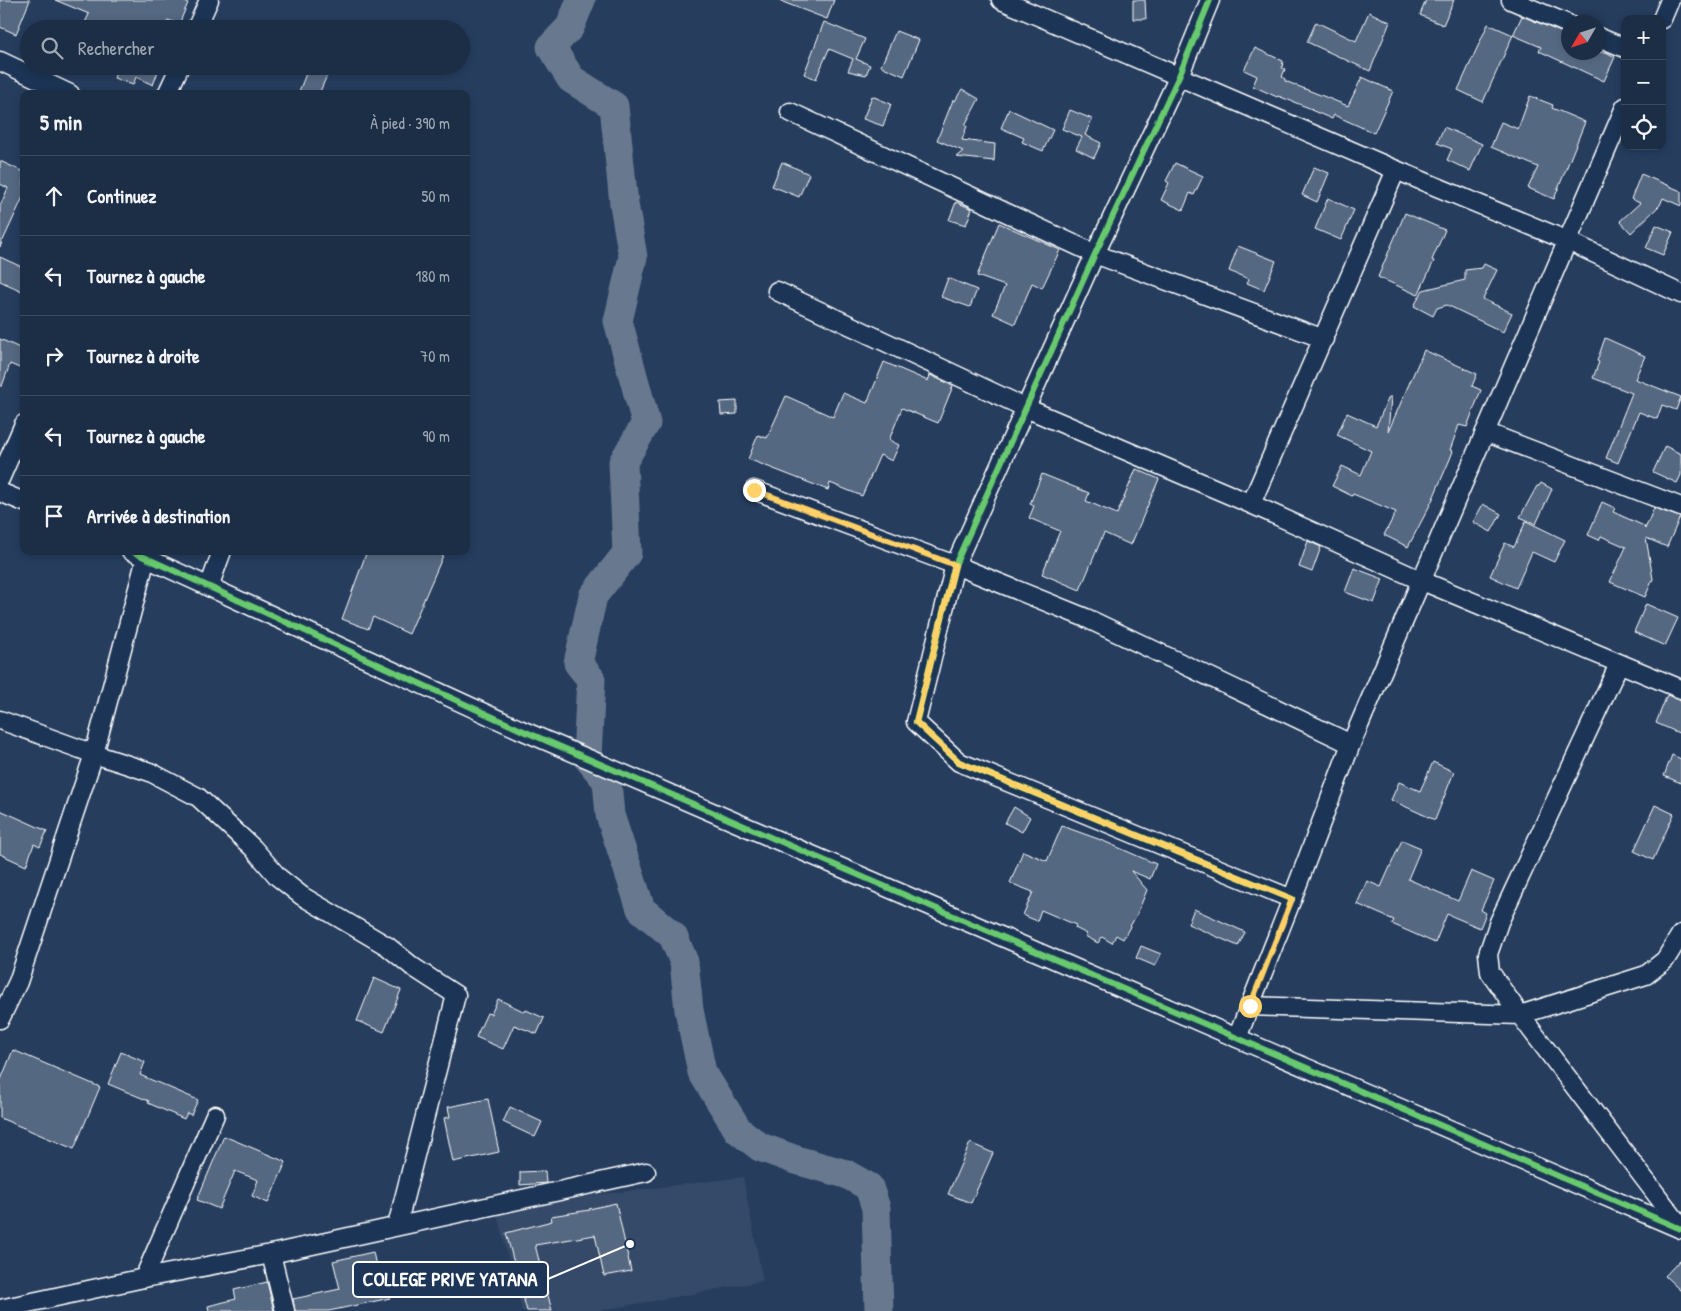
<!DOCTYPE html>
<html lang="fr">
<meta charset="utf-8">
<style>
body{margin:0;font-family:"Patrick Hand",sans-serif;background:#25364d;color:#f1f3f6}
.controls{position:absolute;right:15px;top:15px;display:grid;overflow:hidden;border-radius:10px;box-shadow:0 2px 8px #0003}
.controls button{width:45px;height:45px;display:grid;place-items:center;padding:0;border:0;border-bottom:1px solid #3a4a5f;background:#1c2e46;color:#f1f3f6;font:25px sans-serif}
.compass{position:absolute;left:1561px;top:15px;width:45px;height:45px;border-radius:50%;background:#1c2e46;box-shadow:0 2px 8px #0003;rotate:231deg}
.stop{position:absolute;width:15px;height:15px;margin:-11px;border:4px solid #ffd166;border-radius:50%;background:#fff}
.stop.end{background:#ffd166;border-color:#fff;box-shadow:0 1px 5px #0008}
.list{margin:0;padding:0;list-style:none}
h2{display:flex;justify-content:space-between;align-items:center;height:65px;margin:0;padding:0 20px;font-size:21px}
h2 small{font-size:16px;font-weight:400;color:#a0a8b3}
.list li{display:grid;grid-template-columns:32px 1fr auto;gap:15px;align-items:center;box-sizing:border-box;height:80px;padding:0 20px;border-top:1px solid #3a4a5f}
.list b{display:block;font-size:19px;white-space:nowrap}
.list em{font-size:16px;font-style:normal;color:#a0a8b3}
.icon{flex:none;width:28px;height:28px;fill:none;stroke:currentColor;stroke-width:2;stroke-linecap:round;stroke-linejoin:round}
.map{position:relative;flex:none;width:1681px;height:1311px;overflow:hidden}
.search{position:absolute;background:#1c2e46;box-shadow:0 2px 8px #0003;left:20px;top:20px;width:450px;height:55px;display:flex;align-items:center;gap:12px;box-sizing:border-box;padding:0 18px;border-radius:28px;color:#a0a8b3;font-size:19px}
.panel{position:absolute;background:#1c2e46;box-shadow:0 2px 8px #0003;left:20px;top:90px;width:450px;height:465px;border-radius:10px}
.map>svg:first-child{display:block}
.built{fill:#344a68}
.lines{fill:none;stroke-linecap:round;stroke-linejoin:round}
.river{stroke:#67788e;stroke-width:29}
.building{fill:#556781;stroke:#fff}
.minor-casing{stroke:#fff;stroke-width:21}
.minor{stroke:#1d3557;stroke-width:18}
.cycleway-casing{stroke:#1d3557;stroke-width:9}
.cycleway{stroke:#67ca6e;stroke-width:6}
.route{stroke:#ffd166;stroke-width:6}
.leader{fill:none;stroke:#fff;stroke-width:2}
.callout-dot{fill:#fff;stroke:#1d3557;stroke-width:2}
.callout{fill:#1d3557;stroke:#fff;stroke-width:2}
.callout-label{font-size:20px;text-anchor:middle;font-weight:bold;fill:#fff}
</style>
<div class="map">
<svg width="1681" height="1311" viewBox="0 0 1681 1311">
<rect width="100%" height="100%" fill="#263d5e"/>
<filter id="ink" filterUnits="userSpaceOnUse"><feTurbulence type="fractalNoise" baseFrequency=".02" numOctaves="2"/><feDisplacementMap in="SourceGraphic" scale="10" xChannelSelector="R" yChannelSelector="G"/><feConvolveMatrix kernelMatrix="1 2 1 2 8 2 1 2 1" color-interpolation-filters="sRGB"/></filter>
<g filter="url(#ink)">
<polygon class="built" points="743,1177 763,1281 598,1311 522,1311 495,1207"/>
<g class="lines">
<polyline class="river" points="581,0 570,27 551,47 571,79 614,106 624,204 633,257 618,321 646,423 623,462 627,553 593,596 578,663 591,679 587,757 607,781 610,815 641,909 673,936 684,962 689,1010 702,1072 738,1130 760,1147 796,1160 846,1174 869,1187 876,1208 879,1311"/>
</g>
<g class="building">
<polygon points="0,0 30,0 16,34 0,27"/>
<polygon points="55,0 180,0 188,3 179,24 168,20 164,29 82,29 89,14"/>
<polygon points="780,0 834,0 827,19 780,1"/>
<polygon points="1133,0 1145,0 1146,19 1133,19"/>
<polygon points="1426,0 1454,0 1443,25 1420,15"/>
<polygon points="1369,12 1390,22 1370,71 1307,42 1316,22 1356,41"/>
<polygon points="1522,16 1568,35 1568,52 1606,52 1615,57 1604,81 1539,51 1541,47 1513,35"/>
<polygon points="824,22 865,39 856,59 870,65 866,75 848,71 853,59 829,49 816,79 804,74"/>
<polygon points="1488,24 1513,35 1483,102 1458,90"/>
<polygon points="896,31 919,40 904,76 881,66"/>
<polygon points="1255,48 1283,61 1282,68 1285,69 1282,77 1285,79 1285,81 1348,106 1362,77 1393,91 1374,133 1334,115 1332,119 1311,110 1312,109 1278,96 1277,97 1253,86 1257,76 1244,70"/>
<polygon points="110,66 160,66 153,85 136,77 133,85 114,78 117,70"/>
<polygon points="309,66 331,66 319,94 298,94"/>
<polygon points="962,89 979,99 965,125 967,126 962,140 995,144 994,161 956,157 963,151 937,140 953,100 955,101"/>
<polygon points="872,96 891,104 883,126 863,119"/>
<polygon points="1530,96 1553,105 1552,108 1585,122 1554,199 1528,188 1538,167 1491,147 1501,122 1518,129"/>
<polygon points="1009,109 1053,130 1043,151 1022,142 1024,138 1001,128"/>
<polygon points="1070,110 1092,119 1085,135 1101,143 1094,158 1076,149 1082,137 1062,129"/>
<polygon points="1444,127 1482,144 1470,171 1447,160 1452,149 1437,143"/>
<polygon points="0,161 24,172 24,195 0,247 0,206 8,188 0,184"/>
<polygon points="782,162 809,174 799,197 772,186"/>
<polygon points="1175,163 1203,176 1194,195 1190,193 1183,210 1161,200 1169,183 1166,181"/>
<polygon points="1314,167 1329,173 1317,202 1302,195"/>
<polygon points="1641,174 1681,191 1681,206 1663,198 1660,205 1631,233 1620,221 1640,203 1631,199"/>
<polygon points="1328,198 1354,210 1341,240 1315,229"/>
<polygon points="956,202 972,209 966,225 949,220"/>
<polygon points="1405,213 1445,230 1432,260 1434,261 1418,295 1378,277"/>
<polygon points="999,223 1060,250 1042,288 1032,283 1015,324 993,314 1005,286 977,276"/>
<polygon points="1656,225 1673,232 1663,255 1646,248"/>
<polygon points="1238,246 1276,261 1264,290 1247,283 1249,279 1229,271"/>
<polygon points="0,257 24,268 24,292 0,281"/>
<polygon points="1484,264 1497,270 1483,299 1512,313 1503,332 1447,305 1437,308 1433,316 1414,306 1423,290 1465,280 1465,270 1482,268"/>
<polygon points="948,278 977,290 970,307 941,297"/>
<polygon points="1605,338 1645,356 1635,379 1681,397 1676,410 1662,405 1657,419 1639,412 1618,463 1606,458 1632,393 1593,378 1599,362 1597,361"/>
<polygon points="0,339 24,350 24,370 10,364 2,386 0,386"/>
<polygon points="1424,350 1477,374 1472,386 1481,390 1467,427 1459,425 1450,450 1453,451 1450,459 1431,503 1408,547 1384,535 1396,512 1353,494 1352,496 1332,486 1342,466 1361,475 1371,451 1337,435 1347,413 1376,426 1389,397 1391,397 1388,432"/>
<polygon points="884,362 928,381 930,375 953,386 938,423 902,408 889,440 899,445 892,461 880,455 862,496 830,483 828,490 748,459 758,435 767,438 786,396 833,417 843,393 867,403"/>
<polygon points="737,401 737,414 721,415 720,402"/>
<polygon points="1665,446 1681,454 1681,475 1677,483 1653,472"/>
<polygon points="1136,469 1159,479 1131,545 1104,533 1080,590 1042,574 1060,531 1029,518 1034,506 1030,504 1042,474 1089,493 1086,501 1117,514"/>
<polygon points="1541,483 1552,489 1536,524 1520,517 1537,486 1539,486"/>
<polygon points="1602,502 1615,508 1613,512 1644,526 1645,529 1654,508 1680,517 1667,547 1646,538 1653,579 1645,597 1610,582 1626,547 1601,536 1599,540 1588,535"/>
<polygon points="1483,504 1501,514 1491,532 1473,522"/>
<polygon points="1526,521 1565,540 1554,562 1532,552 1516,588 1490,576 1505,543 1514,547"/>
<polygon points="1308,541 1321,547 1312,572 1299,567"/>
<polygon points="367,551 445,551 409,634 373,617 368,629 342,619"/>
<polygon points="1354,568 1383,579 1374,603 1345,592"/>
<polygon points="1646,604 1678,618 1665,646 1634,632"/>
<polygon points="1667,695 1681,701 1681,734 1656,723"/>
<polygon points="1672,755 1681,759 1681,783 1664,776"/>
<polygon points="1433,762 1454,772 1435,820 1391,800 1399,782 1420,791"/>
<polygon points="1655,805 1674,814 1653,860 1634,851"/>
<polygon points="1014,807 1030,817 1022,832 1005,823"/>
<polygon points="0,810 47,831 40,847 34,844 26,866 0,854"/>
<polygon points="1062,826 1101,840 1156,864 1150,879 1131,871 1147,890 1137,914 1123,939 1116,935 1112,943 1102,937 1098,943 1085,936 1087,934 1075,928 1076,925 1041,910 1037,921 1023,915 1033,892 1010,883 1023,851 1047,861"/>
<polygon points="1402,840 1421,848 1408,879 1458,901 1471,871 1494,881 1481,910 1486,913 1480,928 1447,914 1435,943 1392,924 1394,920 1357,904 1367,881 1381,887"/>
<polygon points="1194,909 1245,932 1238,946 1188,924"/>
<polygon points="1141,946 1161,954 1155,966 1136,958"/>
<polygon points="374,978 401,990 384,1032 357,1021"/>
<polygon points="498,999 525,1012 526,1010 544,1018 537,1034 514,1025 503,1049 476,1037 487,1013 491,1014"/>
<polygon points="13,1050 100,1087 74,1149 0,1118 0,1082"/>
<polygon points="121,1052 145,1062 140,1075 198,1100 191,1115 187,1113 184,1119 148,1103 149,1101 108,1084"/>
<polygon points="488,1099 499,1152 453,1162 444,1118 450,1117 448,1107"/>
<polygon points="510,1107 542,1122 535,1137 503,1122"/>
<polygon points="224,1136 286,1162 268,1203 252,1196 258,1180 235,1171 219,1209 197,1200"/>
<polygon points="970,1143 993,1153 971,1203 948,1194"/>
<polygon points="545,1171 546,1183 520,1185 520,1172"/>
<polygon points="616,1203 631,1271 604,1276 595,1235 535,1245 552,1311 527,1311 506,1233 552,1221 551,1216 590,1210 589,1209"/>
<polygon points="373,1252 378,1275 384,1273 390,1298 329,1311 295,1311 293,1299 340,1289 333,1261"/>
<polygon points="1681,1259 1681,1291 1665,1276"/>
<polygon points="267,1282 274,1311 209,1311 208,1306 236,1299 234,1290"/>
</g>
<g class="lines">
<defs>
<g id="minor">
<polyline points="1001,0 1396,170 1568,241 1681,294"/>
<polyline points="1210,0 1179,76 1095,254 955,565 916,722 959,762 1292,899"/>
<polyline points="1511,0 1568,24"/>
<polyline points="1662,19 1670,0"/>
<polyline points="196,29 209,0"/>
<polyline points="1598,37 1625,48"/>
<polyline points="0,61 70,94"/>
<polyline points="167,94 180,66"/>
<polyline points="790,112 1095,254 1324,339"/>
<polyline points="777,291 1026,408 1251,504 1420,580 1681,689"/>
<polyline points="1485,432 1681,507"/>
<polyline points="0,479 24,424"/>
<polyline points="754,490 955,565 1086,618 1351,744"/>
<polyline points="0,492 24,502"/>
<polyline points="1251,504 1396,170"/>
<polyline points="131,551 519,729 1681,1229"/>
<polyline points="209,587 222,551"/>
<polyline points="1619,664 1499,922 1488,954 1490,972 1520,1015 1646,975 1665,960 1681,934"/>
<polyline points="0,720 94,754 150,772 198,797 253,848 278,877 302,896 387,946 413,967 456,995 397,1226"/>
<polyline points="1250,1006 1520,1015 1681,1227"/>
<polyline points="0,1019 18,982 94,754 146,558"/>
<polyline points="1237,1038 1292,899 1351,744 1625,107"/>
<polyline points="271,1254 285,1311"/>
<polyline points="144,1278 215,1115"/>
<polyline points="0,1309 144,1278 271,1254 646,1172"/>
</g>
</defs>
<use href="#minor" class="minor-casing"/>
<use href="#minor" class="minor"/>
<defs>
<g id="cycleway">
<polyline points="1210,0 1179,76 1095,254 955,565 916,722 959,762 1292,899"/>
<polyline points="131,551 519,729 1681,1229"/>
</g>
</defs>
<use href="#cycleway" class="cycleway-casing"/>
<use href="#cycleway" class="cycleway"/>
</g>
</g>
<g class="lines" filter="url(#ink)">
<polyline class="route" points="754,490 955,565 916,722 959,762 1292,899 1250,1006"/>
</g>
<path class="leader" d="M630 1244L548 1279"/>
<circle class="callout-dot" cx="630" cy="1244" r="5"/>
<rect class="callout" x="353" y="1262" width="195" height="35" rx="5"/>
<g class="callout-label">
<text x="450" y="1286">COLLEGE PRIVE YATANA</text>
</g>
</svg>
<div class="controls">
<button>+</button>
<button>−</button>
<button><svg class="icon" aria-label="locate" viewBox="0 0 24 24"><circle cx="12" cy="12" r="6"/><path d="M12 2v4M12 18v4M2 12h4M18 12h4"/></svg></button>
</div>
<svg class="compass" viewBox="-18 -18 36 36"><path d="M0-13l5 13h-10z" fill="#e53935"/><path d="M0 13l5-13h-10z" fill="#a0a8b3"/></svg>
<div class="stop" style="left:1250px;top:1006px"></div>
<div class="stop end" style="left:754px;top:490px"></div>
<div class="search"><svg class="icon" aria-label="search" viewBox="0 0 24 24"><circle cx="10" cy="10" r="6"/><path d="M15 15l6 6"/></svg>Rechercher</div>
<section class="panel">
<h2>5 min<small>À pied · 390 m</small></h2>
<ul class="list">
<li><svg class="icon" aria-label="ahead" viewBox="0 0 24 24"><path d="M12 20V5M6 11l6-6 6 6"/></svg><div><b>Continuez</b></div><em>50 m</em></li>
<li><svg class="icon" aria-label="left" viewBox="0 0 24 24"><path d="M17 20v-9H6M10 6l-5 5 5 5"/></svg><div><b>Tournez à gauche</b></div><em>180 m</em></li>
<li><svg class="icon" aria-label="right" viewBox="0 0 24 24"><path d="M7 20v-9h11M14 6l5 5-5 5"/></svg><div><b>Tournez à droite</b></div><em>70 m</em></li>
<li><svg class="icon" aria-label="left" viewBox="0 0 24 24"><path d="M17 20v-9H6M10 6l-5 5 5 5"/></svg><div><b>Tournez à gauche</b></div><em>90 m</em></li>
<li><svg class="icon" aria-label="arrive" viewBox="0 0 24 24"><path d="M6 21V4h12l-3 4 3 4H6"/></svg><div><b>Arrivée à destination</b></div></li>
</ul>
</section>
</div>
